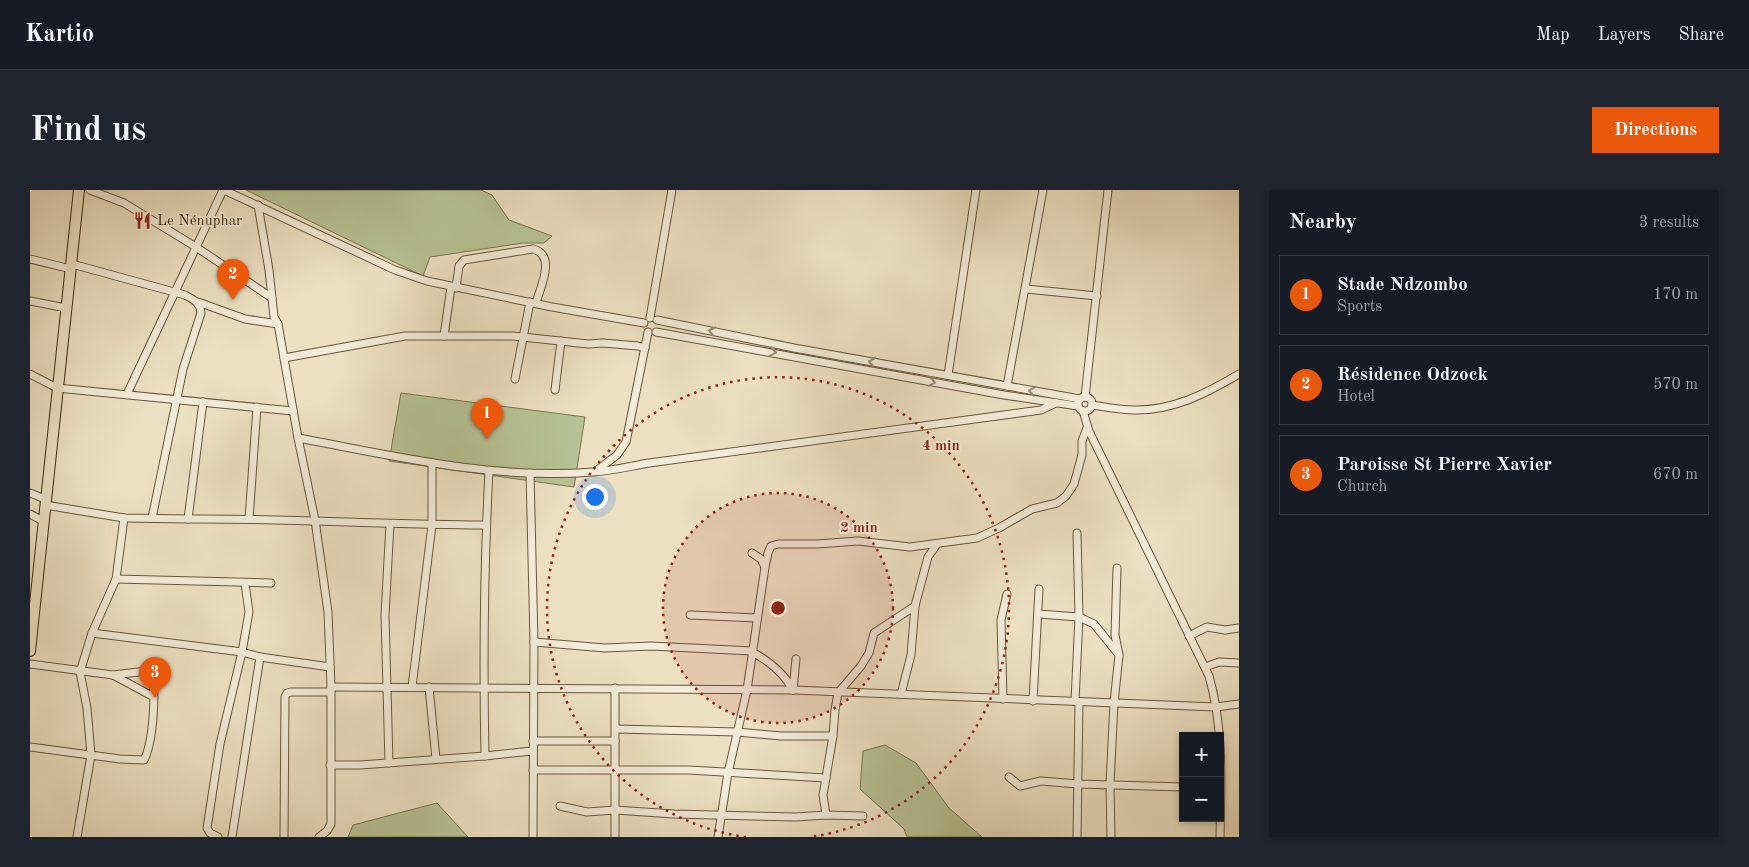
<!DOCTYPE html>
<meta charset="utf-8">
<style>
body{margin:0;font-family:"Old Standard TT",serif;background:#20242c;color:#f1f3f6}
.controls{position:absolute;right:15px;bottom:15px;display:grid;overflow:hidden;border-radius:0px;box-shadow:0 2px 8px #0003}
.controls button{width:45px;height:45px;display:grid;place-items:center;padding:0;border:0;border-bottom:1px solid #363941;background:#171b24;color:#f1f3f6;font:25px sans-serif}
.you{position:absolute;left:564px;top:306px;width:18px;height:18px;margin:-12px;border:4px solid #fff;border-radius:50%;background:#1a73e8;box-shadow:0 0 0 8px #1a73e833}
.badge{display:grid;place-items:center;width:32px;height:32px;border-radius:50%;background:#ea580c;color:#fff;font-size:16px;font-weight:700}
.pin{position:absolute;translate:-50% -41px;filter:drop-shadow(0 1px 2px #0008)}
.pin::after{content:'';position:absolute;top:26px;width:18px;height:15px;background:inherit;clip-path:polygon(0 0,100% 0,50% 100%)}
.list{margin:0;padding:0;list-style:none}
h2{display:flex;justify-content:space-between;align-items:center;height:65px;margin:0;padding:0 20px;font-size:21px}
h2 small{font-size:16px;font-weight:400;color:#9ea1a6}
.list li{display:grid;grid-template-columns:32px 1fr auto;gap:15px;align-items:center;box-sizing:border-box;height:80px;margin:0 10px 10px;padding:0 10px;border:1px solid #363941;border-radius:0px}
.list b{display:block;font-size:19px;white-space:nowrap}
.list p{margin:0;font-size:16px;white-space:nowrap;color:#9ea1a6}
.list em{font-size:16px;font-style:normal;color:#9ea1a6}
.map{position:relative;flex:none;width:1209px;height:647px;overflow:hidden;border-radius:0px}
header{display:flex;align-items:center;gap:30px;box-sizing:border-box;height:70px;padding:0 25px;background:#171b24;border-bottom:1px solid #363941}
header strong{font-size:24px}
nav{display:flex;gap:28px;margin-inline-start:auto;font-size:18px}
.intro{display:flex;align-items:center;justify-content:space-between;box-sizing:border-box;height:120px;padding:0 30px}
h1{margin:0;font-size:35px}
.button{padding:12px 22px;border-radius:0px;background:#ea580c;color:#fff;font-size:18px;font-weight:700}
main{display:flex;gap:30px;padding:0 30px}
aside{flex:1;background:#171b24;border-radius:0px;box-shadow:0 2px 8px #0003}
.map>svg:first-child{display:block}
.green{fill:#b6c295;stroke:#7a7651}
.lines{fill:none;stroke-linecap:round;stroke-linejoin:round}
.minor-casing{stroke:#6a563a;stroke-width:9}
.highway-casing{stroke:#3f290d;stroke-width:12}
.minor{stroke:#f3ead7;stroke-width:7}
.highway{stroke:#ecdfc2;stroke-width:10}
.oneway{stroke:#998a72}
.ring{fill:none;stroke:#8f2418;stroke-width:2.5;stroke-dasharray:2.5 5}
.labels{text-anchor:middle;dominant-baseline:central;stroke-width:4;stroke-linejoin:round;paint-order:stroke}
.poi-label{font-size:15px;fill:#3f290d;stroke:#f3ead7;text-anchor:start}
.centre{fill:#8f2418;stroke:#f3ead7;stroke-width:2.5}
.ring-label{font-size:15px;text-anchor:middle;font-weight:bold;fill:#8f2418;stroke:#f3ead7;stroke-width:4;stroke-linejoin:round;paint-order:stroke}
</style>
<header>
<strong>Kartio</strong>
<nav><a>Map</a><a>Layers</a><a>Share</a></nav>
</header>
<div class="intro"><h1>Find us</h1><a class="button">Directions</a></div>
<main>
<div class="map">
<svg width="1209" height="647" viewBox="0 0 1209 647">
<rect width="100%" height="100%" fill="#ecdfc2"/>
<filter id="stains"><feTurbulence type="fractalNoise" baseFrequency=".004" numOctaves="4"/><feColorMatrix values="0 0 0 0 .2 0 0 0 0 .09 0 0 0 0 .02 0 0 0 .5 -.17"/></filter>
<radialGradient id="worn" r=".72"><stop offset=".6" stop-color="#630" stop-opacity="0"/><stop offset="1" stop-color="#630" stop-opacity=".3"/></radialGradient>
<g class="green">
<polygon points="216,0 451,0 462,5 479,30 522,46 514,53 493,53 400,67 393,86"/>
<polygon points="371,203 555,227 544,297 359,271"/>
<polygon points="855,555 886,573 919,618 952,647 877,647 874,639 830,599 833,561"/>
<polygon points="407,613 438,647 318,647 323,635"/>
</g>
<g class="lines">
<defs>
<g id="minor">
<polyline points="60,0 94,13 166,57 242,108"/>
<polyline points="194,0 365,80 397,91 522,117 614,133"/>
<polyline points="228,15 239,80 244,127 248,134 268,248 285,330 298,422 301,497 301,634 297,641 289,647"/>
<polyline points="0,69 41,79"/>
<path d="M42,74L155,105C164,110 170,112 171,123L153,179L122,328"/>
<path d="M426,98L429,76L434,70L503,59C527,65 510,98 506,113"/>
<polyline points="996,99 1067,106"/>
<polyline points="0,111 36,118"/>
<polyline points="168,112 215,129 248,134"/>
<polyline points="620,128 642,0"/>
<polyline points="627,130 764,158 1050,209"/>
<polyline points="626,142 974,205 1048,216"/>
<polyline points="414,146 421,97"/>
<polyline points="254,168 375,146 483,146 558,154 573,153 608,156 615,158"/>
<polyline points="0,184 27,198 263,221"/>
<polyline points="918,185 946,0"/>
<polyline points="485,189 500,112"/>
<polyline points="977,196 1013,0"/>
<polyline points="525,200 531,151"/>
<polyline points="97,204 193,0"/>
<circle cx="1055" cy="214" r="7"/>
<polyline points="1055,207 1078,0"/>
<path d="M173,212L158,329C258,328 357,335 456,335"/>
<path d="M1062,215C1076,217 1090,220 1104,220C1143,221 1177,203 1209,184"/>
<path d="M1053,221L1059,241L1179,486C1194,538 1191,593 1190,647"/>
<path d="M268,248C365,266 463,290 563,282C582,281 601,276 619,273L1011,220L1026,213"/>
<polyline points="566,281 587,265 596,252 618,142"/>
<polyline points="500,283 504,452 503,647"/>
<polyline points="0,303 15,309"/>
<polyline points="15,315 94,328 158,329"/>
<polyline points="0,324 13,331"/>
<polyline points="219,329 227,217"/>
<polyline points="722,363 731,369 735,377"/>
<polyline points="1087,378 1085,445 1089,465"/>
<polyline points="86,389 241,393"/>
<polyline points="1008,424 1049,427 1064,434 1089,465 1084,513 1080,594 1081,647"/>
<polyline points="660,425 727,428"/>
<polyline points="62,443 212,462 230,467 300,477"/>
<polyline points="1159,446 1177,437 1195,440 1209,438"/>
<polyline points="504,452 575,458 621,456 722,461"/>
<path d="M722,462C739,471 754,483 763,500"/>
<path d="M0,474L83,485L117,481L122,486C126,505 123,553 114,570L90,569L0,557"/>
<polyline points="1175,477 1189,472 1209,473"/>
<polyline points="83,485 122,506"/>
<polyline points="301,497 763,500 1186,517 1209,514"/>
<polyline points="382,497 402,335 402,273"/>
<polyline points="399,497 406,569"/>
<polyline points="585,498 585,647"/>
<polyline points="763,500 766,469"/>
<polyline points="871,504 881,465 885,416 898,367 907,354"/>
<polyline points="973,509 971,430 977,404"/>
<polyline points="1003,511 1009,399"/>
<polyline points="1045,511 1049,427 1047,343"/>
<polyline points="586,539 707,542 751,546 803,546"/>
<polyline points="503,551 585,551"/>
<path d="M455,566C453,471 454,376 459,281"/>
<polyline points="359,573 355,425 360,334"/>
<polyline points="300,575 330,575 455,566 502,561"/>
<polyline points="503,580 659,580 796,588"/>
<polyline points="979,587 990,596 1011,591 1048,594 1153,597"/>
<polyline points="530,616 557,622 585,620 644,624 766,627 796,625 833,626"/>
<polyline points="796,625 793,605 803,546 805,520 808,503 831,476 839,463 844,443 885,416"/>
<polyline points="47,647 61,565 57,518 50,482 62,443 86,389 94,328"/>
<polyline points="188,647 180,643 177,638 190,554 212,462 219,422 215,393"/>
<polyline points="202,647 230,467"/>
<polyline points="254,647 255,507 257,503 261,502 301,502"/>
<polyline points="688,647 698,583 717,500 735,377 738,363 741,356 748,354 787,354 828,351 880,357 947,348 969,338 1002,319 1027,313 1036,306 1044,294 1052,265 1052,251 1057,238"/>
<polyline points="1047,647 1049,512"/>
</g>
<polyline id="highway" points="0,461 49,0"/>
</defs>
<use href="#minor" class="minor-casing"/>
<use href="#highway" class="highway-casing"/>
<use href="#minor" class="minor"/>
<use href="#highway" class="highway"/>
</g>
<defs><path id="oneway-chevron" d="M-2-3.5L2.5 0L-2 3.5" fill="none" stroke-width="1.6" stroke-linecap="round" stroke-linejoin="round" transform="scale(1.25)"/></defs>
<g class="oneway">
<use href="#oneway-chevron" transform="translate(682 141) rotate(-168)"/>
<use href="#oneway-chevron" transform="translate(743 162) rotate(11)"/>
<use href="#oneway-chevron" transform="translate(842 172) rotate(-170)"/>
<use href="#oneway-chevron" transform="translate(902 192) rotate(11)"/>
<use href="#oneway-chevron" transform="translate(1002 201) rotate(-170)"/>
</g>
<circle cx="748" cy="418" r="115" fill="#8f2418" fill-opacity=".12"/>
<g class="ring">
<circle cx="748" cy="418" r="115"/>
<path d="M716 647A231 231 0 1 1 780 647"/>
</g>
<defs>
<symbol id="restaurant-bare" viewBox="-9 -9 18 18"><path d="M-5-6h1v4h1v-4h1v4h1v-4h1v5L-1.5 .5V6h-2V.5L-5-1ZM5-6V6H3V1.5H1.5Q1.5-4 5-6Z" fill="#8f2418" stroke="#f3ead7" stroke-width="2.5" paint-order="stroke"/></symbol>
</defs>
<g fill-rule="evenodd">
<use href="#restaurant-bare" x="100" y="18" width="25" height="25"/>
</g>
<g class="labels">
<g class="poi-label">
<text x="127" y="31">Le Nénuphar</text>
</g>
</g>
<circle cx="748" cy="418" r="8" class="centre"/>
<g class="ring-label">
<text x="911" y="260">4 min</text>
<text x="829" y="342">2 min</text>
</g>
<rect width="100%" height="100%" filter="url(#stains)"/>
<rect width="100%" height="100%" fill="url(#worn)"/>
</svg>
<div class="controls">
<button>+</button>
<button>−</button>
</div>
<div class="you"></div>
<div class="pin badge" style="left:457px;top:249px">1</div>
<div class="pin badge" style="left:203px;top:110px">2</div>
<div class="pin badge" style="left:125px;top:508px">3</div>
</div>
<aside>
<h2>Nearby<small>3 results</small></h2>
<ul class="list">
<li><span class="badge">1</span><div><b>Stade Ndzombo</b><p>Sports</p></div><em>170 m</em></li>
<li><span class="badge">2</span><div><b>Résidence Odzock</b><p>Hotel</p></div><em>570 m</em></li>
<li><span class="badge">3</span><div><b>Paroisse St Pierre Xavier</b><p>Church</p></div><em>670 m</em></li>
</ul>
</aside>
</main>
